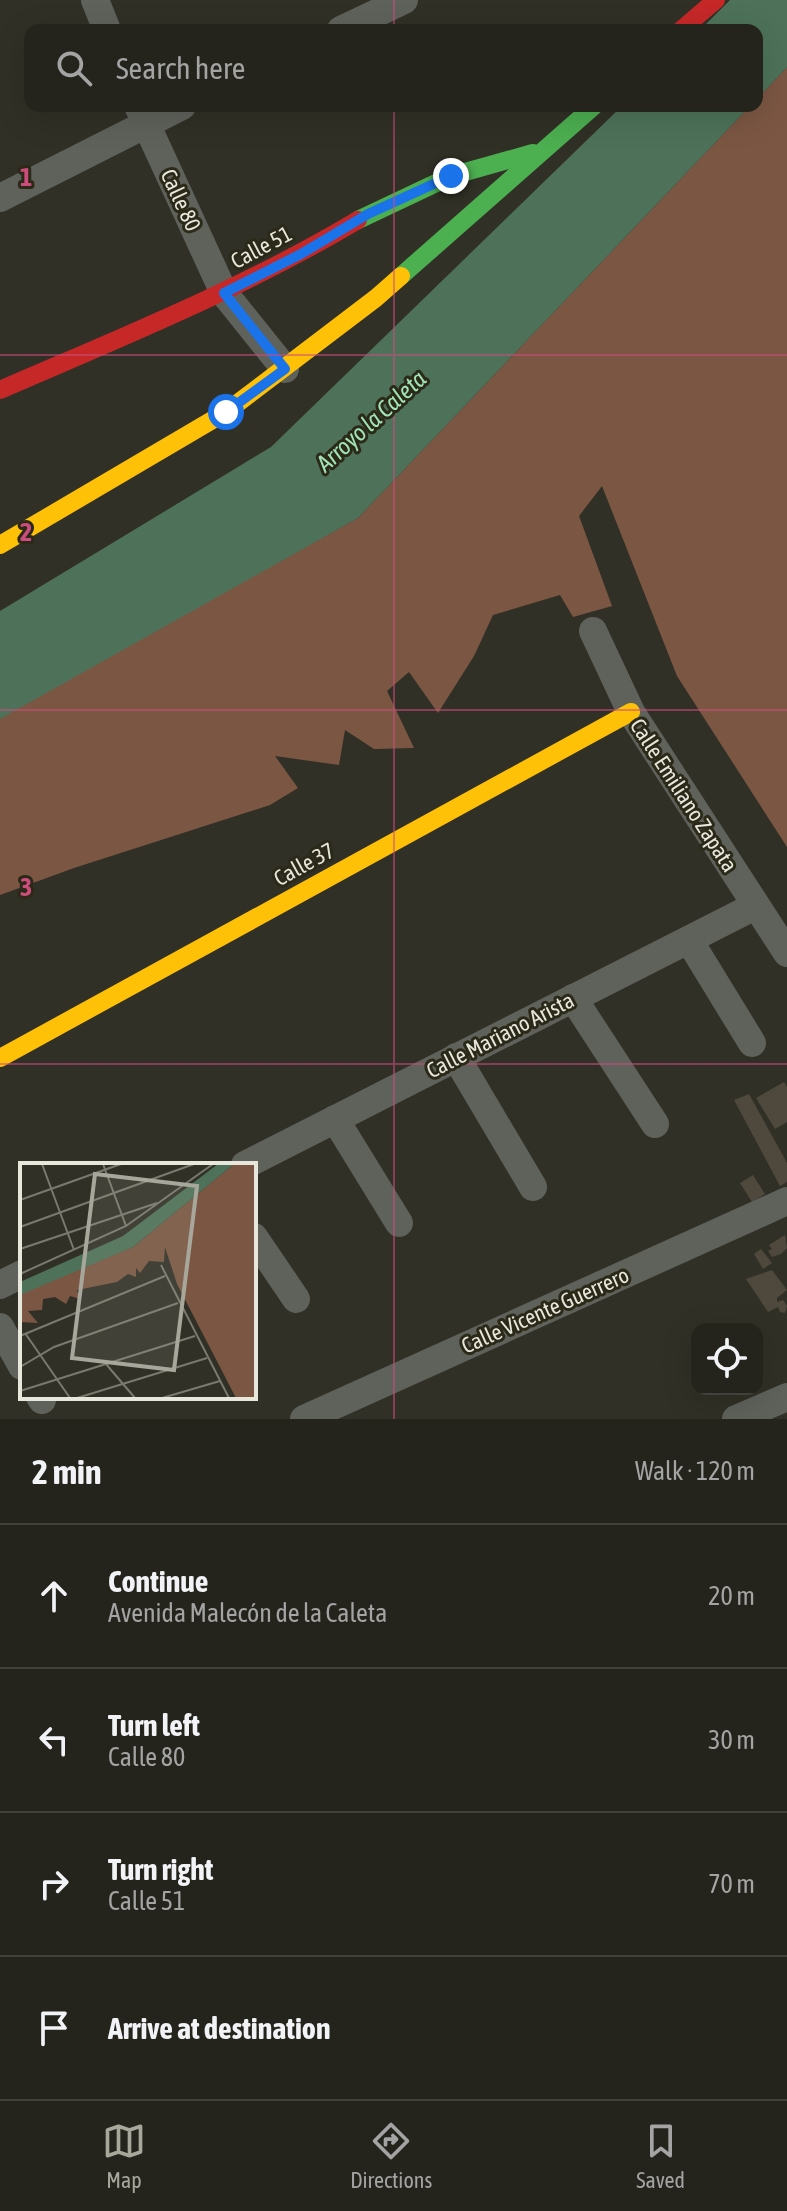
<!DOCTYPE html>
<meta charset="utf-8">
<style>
body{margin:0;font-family:"Asap Condensed",sans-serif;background:#313029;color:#f1f3f6}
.controls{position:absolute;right:24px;bottom:24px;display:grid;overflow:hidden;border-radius:16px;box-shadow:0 8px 32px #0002}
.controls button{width:72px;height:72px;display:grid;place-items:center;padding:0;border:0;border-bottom:2px solid #42413b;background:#25241c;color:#f1f3f6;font:40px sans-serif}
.stop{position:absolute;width:24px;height:24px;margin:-18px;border:6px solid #1a73e8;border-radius:50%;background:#fff}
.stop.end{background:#1a73e8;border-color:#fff;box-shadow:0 2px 8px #0008}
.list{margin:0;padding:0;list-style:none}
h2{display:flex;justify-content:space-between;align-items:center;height:104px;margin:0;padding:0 32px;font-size:34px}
h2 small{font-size:26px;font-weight:400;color:#a3a4a3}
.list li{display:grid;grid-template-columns:52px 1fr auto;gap:24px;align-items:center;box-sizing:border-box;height:144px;padding:0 32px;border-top:2px solid #42413b}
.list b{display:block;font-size:30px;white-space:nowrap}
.list p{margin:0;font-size:26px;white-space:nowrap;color:#a3a4a3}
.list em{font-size:26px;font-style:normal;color:#a3a4a3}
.icon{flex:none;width:44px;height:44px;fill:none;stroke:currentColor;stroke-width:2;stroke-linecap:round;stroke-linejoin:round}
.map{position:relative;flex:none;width:787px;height:1419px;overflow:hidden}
.search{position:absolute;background:#25241c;box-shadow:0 8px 32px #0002;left:24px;right:24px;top:24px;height:88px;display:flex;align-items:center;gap:20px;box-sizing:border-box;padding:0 28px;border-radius:16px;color:#a3a4a3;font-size:30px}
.sheet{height:680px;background:#25241c}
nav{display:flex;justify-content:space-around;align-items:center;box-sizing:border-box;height:112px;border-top:2px solid #42413b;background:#25241c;font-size:22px;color:#a3a4a3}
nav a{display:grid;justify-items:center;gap:4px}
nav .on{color:#a8a79c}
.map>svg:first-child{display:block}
.forest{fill:#7b5743}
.water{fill:#4d7259}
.building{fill:#4f493d}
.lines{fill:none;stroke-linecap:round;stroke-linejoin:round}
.street{stroke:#5f615b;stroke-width:28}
.fast{stroke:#4caf50;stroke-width:18}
.slow{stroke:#ffc107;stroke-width:18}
.jam{stroke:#c62828;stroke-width:18}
.route{stroke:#1a73e8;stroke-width:10}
.grid{fill:none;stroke:#cc4c7b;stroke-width:2;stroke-opacity:0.55}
.labels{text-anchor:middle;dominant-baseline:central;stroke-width:6;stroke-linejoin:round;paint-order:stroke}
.street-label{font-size:22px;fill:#e8e7dc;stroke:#2b2918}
.water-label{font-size:24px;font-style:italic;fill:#a0e4b7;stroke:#2b2918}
.inset-road{fill:none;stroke:#7a796f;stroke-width:2}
.view{fill:#a8a79c;fill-opacity:0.15;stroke:#a8a79c;stroke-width:4}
.inset-edge{fill:none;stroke:#e8e7dc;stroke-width:4}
.grid-label{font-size:26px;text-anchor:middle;font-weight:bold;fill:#cc4c7b;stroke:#2b2918;stroke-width:6;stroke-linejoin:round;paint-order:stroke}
</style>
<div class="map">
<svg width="787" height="1419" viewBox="0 0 787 1419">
<rect width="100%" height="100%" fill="#313026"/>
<polygon class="forest" points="787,67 787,847 677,676 602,486 579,516 612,606 573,617 560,595 493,615 474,656 438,713 409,672 387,691 414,748 374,749 345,730 339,765 275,756 298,788 270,805 74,868 0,895 0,716 358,518 750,106 757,106 757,99"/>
<g class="water">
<polygon points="730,0 787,0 787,67 757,99 757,30 700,30"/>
<polygon points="622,106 750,106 358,518 0,719 0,611 271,447"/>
</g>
<g class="building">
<polygon points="784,1082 787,1087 787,1122 775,1129 756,1098"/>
<polygon points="749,1094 787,1163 787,1182 780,1186 734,1100"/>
<polygon points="753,1175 765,1194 752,1202 740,1183"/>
<polygon points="785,1235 787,1248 781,1254 772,1257 768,1251 772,1249 769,1245"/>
<polygon points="761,1249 772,1263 763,1269 754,1254"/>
<polygon points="772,1270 787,1290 777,1298 777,1302 783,1300 787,1306 785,1313 780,1312 778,1307 768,1312 746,1279"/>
</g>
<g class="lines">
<g class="street">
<polyline points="95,0 107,30"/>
<polyline points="341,30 404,0"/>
<polyline points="138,106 224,293 285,369"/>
<polyline points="0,198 182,106"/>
<polyline points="593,631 631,712 787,953"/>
<polyline points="689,940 752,1043"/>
<polyline points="573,998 655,1124"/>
<polyline points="456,1057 533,1187"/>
<polyline points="335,1119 399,1223"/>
<polyline points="245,1165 755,906"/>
<polyline points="254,1237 296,1299"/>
<polyline points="0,1285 22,1274"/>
<polyline points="0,1327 22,1366"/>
<polyline points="40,1397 42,1400"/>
<polyline points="304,1419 787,1201"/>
<polyline points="736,1419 787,1397"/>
</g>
<g class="fast">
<polyline points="358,220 451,176 533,153"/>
<polyline points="401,276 594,106"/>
</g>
<g class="slow">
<polyline points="0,545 226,412 376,298 401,276"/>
<polyline points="0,1058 631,712"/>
</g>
<g class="jam">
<polyline points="681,30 716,0"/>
<path d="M0,390C122,337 244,288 358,220"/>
</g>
</g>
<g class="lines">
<polyline class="route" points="226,412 285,369 224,293 301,254 368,214 451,176"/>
</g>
<path class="grid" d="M394,0V30M394,106V1419M0,355H787M0,710H787M0,1064H787"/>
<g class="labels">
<g class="street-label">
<text transform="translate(181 200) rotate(65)">Calle 80</text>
<text transform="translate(261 247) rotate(-28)">Calle 51</text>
<text transform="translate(684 795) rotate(57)">Calle Emiliano Zapata</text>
<text transform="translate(304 864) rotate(-29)">Calle 37</text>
<text transform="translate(500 1035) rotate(-27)">Calle Mariano Arista</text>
<text transform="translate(545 1310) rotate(-24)">Calle Vicente Guerrero</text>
</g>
<g class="water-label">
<text transform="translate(371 421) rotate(-42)">Arroyo la Caleta</text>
</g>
</g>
<g transform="translate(20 1163)">
<rect width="236" height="236" fill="#313026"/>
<path d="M214,1H236V235H216L157,121L145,84L144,99L129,98L120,110L116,105V114L108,111L97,119L57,127L60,136L50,133L46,141L35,134L23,136L22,147L8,148L18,160L0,159V129L113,84Z" fill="#7b5743"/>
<path d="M198,1H214L113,84L0,132V119L103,73Z" fill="#4d7259"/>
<path class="inset-road" d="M22,1L54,87M83,1L106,63M0,37L101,1M0,64L174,1M0,86L137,40M141,102L209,235M0,111L106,63L193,1M5,170L50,235M0,173L145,113M86,201L115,235M0,204L34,184L158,140M0,228L175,173M57,235L187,195M142,235L200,218"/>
<path class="view" d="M75,11L177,23L154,207L52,195Z"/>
<rect width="236" height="236" class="inset-edge"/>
</g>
<g class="grid-label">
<text x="26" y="186">1</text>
<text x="26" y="541">2</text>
<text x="26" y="896">3</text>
</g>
</svg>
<div class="controls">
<button><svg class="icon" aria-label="locate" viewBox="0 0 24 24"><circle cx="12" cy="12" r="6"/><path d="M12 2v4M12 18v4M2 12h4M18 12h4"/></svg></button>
</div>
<div class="stop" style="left:226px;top:412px"></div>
<div class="stop end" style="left:451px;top:176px"></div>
<div class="search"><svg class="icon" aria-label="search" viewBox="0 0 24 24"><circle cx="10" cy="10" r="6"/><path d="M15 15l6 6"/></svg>Search here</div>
</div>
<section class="sheet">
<h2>2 min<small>Walk · 120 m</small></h2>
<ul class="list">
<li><svg class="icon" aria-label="ahead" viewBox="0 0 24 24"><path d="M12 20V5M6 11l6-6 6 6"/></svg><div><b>Continue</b><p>Avenida Malecón de la Caleta</p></div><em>20 m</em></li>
<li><svg class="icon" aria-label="left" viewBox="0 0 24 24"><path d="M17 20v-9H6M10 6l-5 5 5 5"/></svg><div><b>Turn left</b><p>Calle 80</p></div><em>30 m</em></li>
<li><svg class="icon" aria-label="right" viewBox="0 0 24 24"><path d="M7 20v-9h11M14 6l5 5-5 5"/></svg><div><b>Turn right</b><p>Calle 51</p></div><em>70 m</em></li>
<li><svg class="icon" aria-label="arrive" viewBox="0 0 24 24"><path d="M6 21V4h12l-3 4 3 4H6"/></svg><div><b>Arrive at destination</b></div></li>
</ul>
</section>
<nav>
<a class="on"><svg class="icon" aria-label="map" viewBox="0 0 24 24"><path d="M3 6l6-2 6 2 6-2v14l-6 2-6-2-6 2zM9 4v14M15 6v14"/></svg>Map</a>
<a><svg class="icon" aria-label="directions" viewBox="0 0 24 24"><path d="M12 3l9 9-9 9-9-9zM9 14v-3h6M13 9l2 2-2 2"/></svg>Directions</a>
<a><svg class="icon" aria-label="saved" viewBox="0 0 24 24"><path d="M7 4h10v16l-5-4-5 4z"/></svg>Saved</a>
</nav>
